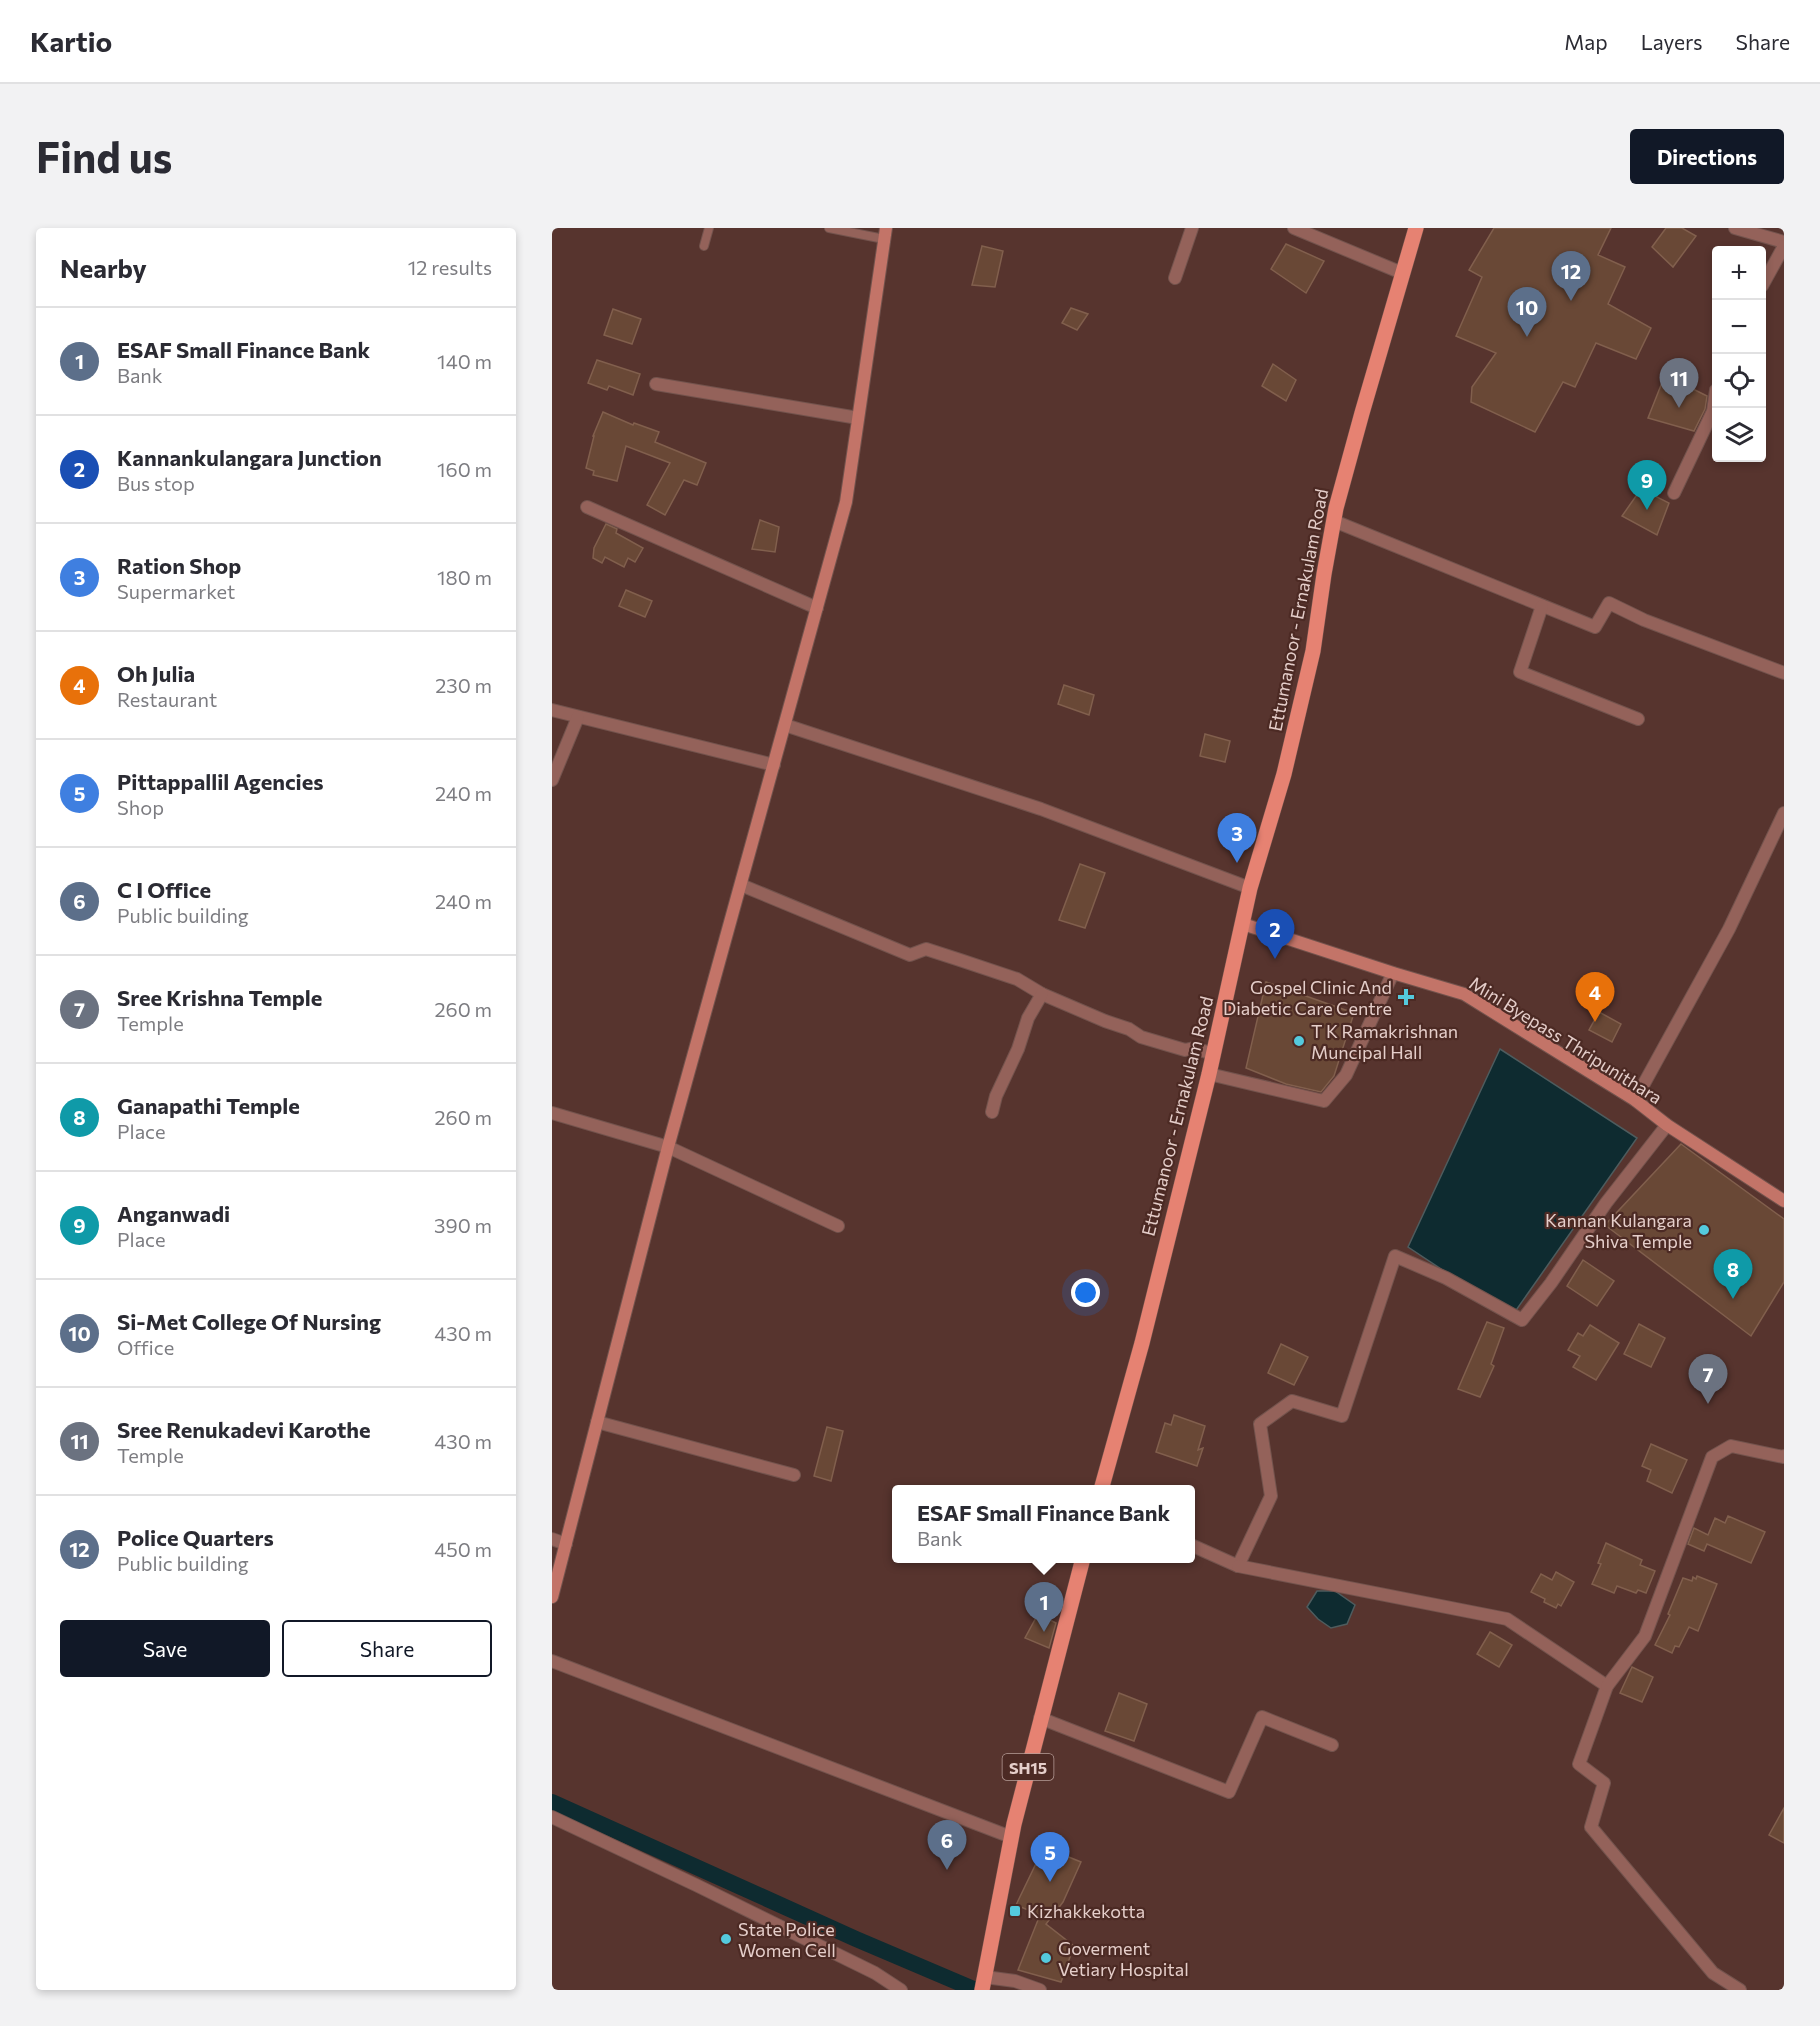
<!DOCTYPE html>
<meta charset="utf-8">
<style>
body{margin:0;font-family:Commissioner,sans-serif;background:#f2f2f3;color:#2b2b33}
.controls{position:absolute;right:18px;top:18px;display:grid;overflow:hidden;border-radius:6px;box-shadow:0 3px 9px #0003}
.controls button{width:54px;height:54px;display:grid;place-items:center;padding:0;border:0;border-bottom:2px solid #e1e1e2;background:#fff;color:#2b2b33;font:30px sans-serif}
.you{position:absolute;left:534px;top:1065px;width:21px;height:21px;margin:-15px;border:4px solid #fff;border-radius:50%;background:#1a73e8;box-shadow:0 0 0 9px #1a73e833}
.badge{display:grid;place-items:center;width:39px;height:39px;border-radius:50%;background:#111827;color:#fff;font-size:20px;font-weight:700}
.pin{position:absolute;translate:-50% -50px;filter:drop-shadow(0 2px 3px #0008)}
.pin::after{content:'';position:absolute;top:32px;width:21px;height:18px;background:inherit;clip-path:polygon(0 0,100% 0,50% 100%)}
.popup{position:absolute;left:340px;top:1257px;width:303px;height:78px;box-sizing:border-box;display:grid;place-content:center;border-radius:6px;background:#fff;filter:drop-shadow(0 2px 4px #0005);font-size:20px;white-space:nowrap;color:#7c7c81}
.popup b{font-size:22px;color:#2b2b33}
.popup::after{content:'';position:absolute;left:50%;top:100%;margin-left:-12px;border:12px solid transparent;border-top-color:#fff}
.list{margin:0;padding:0;list-style:none}
h2{display:flex;justify-content:space-between;align-items:center;height:78px;margin:0;padding:0 24px;font-size:26px}
h2 small{font-size:20px;font-weight:400;color:#7c7c81}
.list li{display:grid;grid-template-columns:39px 1fr auto;gap:18px;align-items:center;box-sizing:border-box;height:108px;padding:0 24px;border-top:2px solid #e1e1e2}
.list b{display:block;font-size:22px;white-space:nowrap}
.list p{margin:0;font-size:20px;white-space:nowrap;color:#7c7c81}
.list em{font-size:20px;font-style:normal;color:#7c7c81}
.actions{display:flex;gap:12px;padding:18px 24px}
.actions a{flex:1;padding:14px 0;border:2px solid #111827;border-radius:6px;text-align:center;font-size:21px;color:#111827}
.actions .main{background:#111827;color:#fff}
.icon{flex:none;width:33px;height:33px;fill:none;stroke:currentColor;stroke-width:2;stroke-linecap:round;stroke-linejoin:round}
.map{position:relative;flex:none;width:1232px;height:1762px;overflow:hidden;border-radius:6px}
header{display:flex;align-items:center;gap:36px;box-sizing:border-box;height:84px;padding:0 30px;background:#fff;border-bottom:2px solid #e1e1e2}
header strong{font-size:28px}
nav{display:flex;gap:33px;margin-inline-start:auto;font-size:21px}
.intro{display:flex;align-items:center;justify-content:space-between;box-sizing:border-box;height:144px;padding:0 36px}
h1{margin:0;font-size:42px}
.button{padding:15px 27px;border-radius:6px;background:#111827;color:#fff;font-size:21px;font-weight:700}
main{display:flex;gap:36px;padding:0 36px}
aside{flex:1;background:#fff;border-radius:6px;box-shadow:0 3px 9px #0003}
.map>svg:first-child{display:block}
.water{fill:#0e2b30;stroke:#4e5c5e;stroke-width:1.5}
.lines{fill:none;stroke-linecap:round;stroke-linejoin:round}
.canal{stroke:#0e2b30;stroke-width:16}
.building{fill:#694836;stroke:#815f4d;stroke-width:1.5}
.lane-casing{stroke:#73534d;stroke-width:10}
.street-casing{stroke:#73534d;stroke-width:14}
.secondary-casing{stroke:#73534d;stroke-width:14}
.primary-casing{stroke:#73534d;stroke-width:16}
.lane{stroke:#94625a;stroke-width:8}
.street{stroke:#94625a;stroke-width:12}
.secondary{stroke:#c37468;stroke-width:12}
.primary{stroke:#e68272;stroke-width:15}
.poi-dot{fill:#54cadd;stroke:#4c2a24;stroke-width:2}
.labels{text-anchor:middle;dominant-baseline:central;stroke-width:4.5;stroke-linejoin:round;paint-order:stroke}
.shield{fill:#4c2a24;stroke:#b79d98;stroke-width:1.5}
.shield-label{font-size:16px;font-weight:bold;fill:#e5ceca}
.street-label{font-size:18px;fill:#e5ceca;stroke:#4c2a24}
.poi-label{font-size:18px;fill:#e5ceca;stroke:#4c2a24;text-anchor:start}
</style>
<header>
<strong>Kartio</strong>
<nav><a>Map</a><a>Layers</a><a>Share</a></nav>
</header>
<div class="intro"><h1>Find us</h1><a class="button">Directions</a></div>
<main>
<aside>
<h2>Nearby<small>12 results</small></h2>
<ul class="list">
<li><span class="badge" style="background:#5c6f8a">1</span><div><b>ESAF Small Finance Bank</b><p>Bank</p></div><em>140 m</em></li>
<li><span class="badge" style="background:#1a4fb4">2</span><div><b>Kannankulangara Junction</b><p>Bus stop</p></div><em>160 m</em></li>
<li><span class="badge" style="background:#3f7fe0">3</span><div><b>Ration Shop</b><p>Supermarket</p></div><em>180 m</em></li>
<li><span class="badge" style="background:#e8710a">4</span><div><b>Oh Julia</b><p>Restaurant</p></div><em>230 m</em></li>
<li><span class="badge" style="background:#3f7fe0">5</span><div><b>Pittappallil Agencies</b><p>Shop</p></div><em>240 m</em></li>
<li><span class="badge" style="background:#5c6f8a">6</span><div><b>C I Office</b><p>Public building</p></div><em>240 m</em></li>
<li><span class="badge" style="background:#6b7280">7</span><div><b>Sree Krishna Temple</b><p>Temple</p></div><em>260 m</em></li>
<li><span class="badge" style="background:#0f9aa8">8</span><div><b>Ganapathi Temple</b><p>Place</p></div><em>260 m</em></li>
<li><span class="badge" style="background:#0f9aa8">9</span><div><b>Anganwadi</b><p>Place</p></div><em>390 m</em></li>
<li><span class="badge" style="background:#5c6f8a">10</span><div><b>Si-Met College Of Nursing</b><p>Office</p></div><em>430 m</em></li>
<li><span class="badge" style="background:#6b7280">11</span><div><b>Sree Renukadevi Karothe</b><p>Temple</p></div><em>430 m</em></li>
<li><span class="badge" style="background:#5c6f8a">12</span><div><b>Police Quarters</b><p>Public building</p></div><em>450 m</em></li>
</ul>
<div class="actions"><a class="main">Save</a><a>Share</a></div>
</aside>
<div class="map">
<svg width="1232" height="1762" viewBox="0 0 1232 1762">
<rect width="100%" height="100%" fill="#57342e"/>
<g class="water">
<polygon points="948,821 1085,910 960,1088 856,1019"/>
<polygon points="765,1363 783,1363 803,1377 795,1396 779,1400 766,1391 755,1379"/>
</g>
<g class="lines">
<polyline class="canal" points="0,1574 304,1711 424,1762"/>
</g>
<g class="building">
<polygon points="942,0 1059,0 1046,27 1073,39 1056,76 1099,100 1084,131 1044,115 1023,159 1011,154 983,204 919,174 920,159 944,125 904,108 930,49 917,42"/>
<polygon points="1114,0 1130,0 1144,8 1121,39 1100,19"/>
<polygon points="734,16 772,33 754,65 719,41"/>
<polygon points="430,18 451,23 443,59 420,57"/>
<polygon points="519,80 536,86 525,102 510,95"/>
<polygon points="61,81 89,91 80,116 52,107"/>
<polygon points="45,132 88,146 81,167 57,158 55,162 36,155"/>
<polygon points="721,136 744,152 734,173 710,158"/>
<polygon points="1113,147 1155,168 1153,181 1142,203 1096,190"/>
<polygon points="51,184 81,197 82,195 107,204 103,214 154,235 145,257 132,252 113,287 95,277 118,235 74,218 65,253 41,247 42,243 34,240 42,208 41,208"/>
<polygon points="1089,261 1117,275 1105,307 1070,288"/>
<polygon points="208,292 227,299 223,324 200,321"/>
<polygon points="54,296 65,301 64,305 91,320 83,334 76,330 72,339 53,329 50,335 41,330 42,320"/>
<polygon points="74,362 100,373 93,389 67,378"/>
<polygon points="512,457 542,467 537,487 506,476"/>
<polygon points="653,506 678,513 673,534 648,528"/>
<polygon points="528,636 553,645 533,700 507,692"/>
<polygon points="714,754 802,785 782,848 769,864 734,856 694,840"/>
<polygon points="1047,784 1069,796 1060,814 1037,802"/>
<polygon points="1129,916 1232,991 1232,1054 1199,1108 1053,997"/>
<polygon points="1031,1032 1062,1053 1045,1078 1015,1058"/>
<polygon points="935,1094 952,1100 939,1136 942,1138 928,1169 906,1161"/>
<polygon points="1087,1096 1113,1110 1099,1139 1072,1126"/>
<polygon points="1038,1097 1067,1115 1044,1152 1021,1139 1028,1128 1016,1122 1026,1105 1031,1108"/>
<polygon points="729,1116 756,1129 742,1157 716,1145"/>
<polygon points="622,1187 653,1198 646,1222 651,1220 645,1238 604,1224 613,1195 619,1197"/>
<polygon points="275,1199 291,1203 279,1253 262,1248"/>
<polygon points="1099,1216 1135,1232 1120,1265 1095,1253 1099,1242 1090,1238"/>
<polygon points="1176,1288 1213,1304 1199,1335 1155,1316 1152,1323 1136,1316 1142,1300 1156,1307 1163,1290 1173,1295"/>
<polygon points="1054,1315 1090,1332 1088,1337 1103,1343 1094,1365 1086,1362 1084,1365 1065,1358 1062,1365 1040,1356 1049,1336 1046,1335"/>
<polygon points="1004,1344 1022,1354 1009,1378 1006,1376 1004,1380 992,1374 993,1371 979,1364 989,1346 1000,1352"/>
<polygon points="1145,1348 1165,1356 1146,1403 1137,1399 1127,1419 1123,1418 1120,1425 1103,1417 1118,1387 1116,1386 1131,1350 1140,1353 1141,1349 1144,1351"/>
<polygon points="486,1386 504,1395 497,1420 473,1410"/>
<polygon points="938,1404 960,1417 947,1439 925,1426"/>
<polygon points="1080,1439 1101,1449 1090,1474 1068,1465"/>
<polygon points="567,1465 595,1476 582,1513 553,1503"/>
<polygon points="1232,1580 1232,1615 1217,1607"/>
<polygon points="492,1619 529,1634 511,1674 494,1696 522,1718 509,1754 466,1742 488,1687 464,1677"/>
</g>
<g class="lines">
<defs>
<g id="lane">
<polyline points="277,0 332,11"/>
<polyline points="152,18 157,0"/>
</g>
<g id="street">
<polyline points="742,0 850,45"/>
<polyline points="1183,0 1232,14"/>
<polyline points="623,50 640,0"/>
<polyline points="1210,58 1232,18"/>
<polyline points="104,156 306,190"/>
<polyline points="1122,265 1161,183 1164,162"/>
<polyline points="35,279 265,380"/>
<polyline points="782,293 1043,399 1057,375 1092,392 1232,445"/>
<polyline points="990,378 968,444 1086,491"/>
<polyline points="0,482 222,537"/>
<polyline points="233,497 489,581 698,660"/>
<polyline points="0,552 26,489"/>
<polyline points="189,657 358,727 374,721 408,732 465,751 490,766 553,793 577,801 589,809 633,822 642,820 661,826"/>
<polyline points="657,846 772,873 794,847 841,745"/>
<polyline points="1083,872 1177,701 1232,585"/>
<polyline points="440,884 444,868 466,821 476,790 490,766"/>
<polyline points="0,885 116,919 286,998"/>
<polyline points="45,1194 242,1247"/>
<polyline points="0,1311 14,1316"/>
<polyline points="639,1317 686,1338 719,1268 708,1196 740,1173 790,1188 843,1028 894,1050 970,1092 999,1055 1054,975 1115,897"/>
<polyline points="686,1338 955,1391 1055,1458 1027,1536 1052,1555 1039,1599 1161,1745 1188,1762"/>
<polyline points="0,1433 459,1609"/>
<polyline points="1055,1458 1093,1408 1160,1229 1179,1218 1231,1229 1232,1228"/>
<polyline points="488,1490 677,1564 710,1489 780,1517"/>
<polyline points="0,1589 144,1657 323,1745 349,1762"/>
<polyline points="433,1749 463,1753 488,1762"/>
</g>
<g id="secondary">
<polyline points="691,696 841,745 912,766 1083,872 1115,897 1232,973"/>
<polyline points="0,1369 116,919 294,274 334,0"/>
</g>
<g id="primary">
<polyline points="549,1262 590,1115 657,846 698,660 732,546 761,423 772,346 784,280 810,185 864,0"/>
<polyline points="430,1762 462,1596 531,1330"/>
</g>
</defs>
<use href="#lane" class="lane-casing"/>
<use href="#street" class="street-casing"/>
<use href="#secondary" class="secondary-casing"/>
<use href="#primary" class="primary-casing"/>
<use href="#lane" class="lane"/>
<use href="#street" class="street"/>
<use href="#secondary" class="secondary"/>
<use href="#primary" class="primary"/>
</g>
<g class="poi-dot">
<path d="M851 760h6v6h6v6h-6v6h-6v-6h-6v-6h6z"/>
<circle cx="747" cy="813" r="6"/>
<circle cx="1152" cy="1002" r="6"/>
<rect x="457" y="1677" width="12" height="12" rx="3"/>
<circle cx="174" cy="1711" r="6"/>
<circle cx="494" cy="1730" r="6"/>
</g>
<g class="labels">
<rect class="shield" x="450.5" y="1526" width="51" height="26" rx="4.5"/>
<g class="shield-label">
<text x="476" y="1539">SH15</text>
</g>
<g class="street-label">
<text transform="translate(746 382) rotate(-79)">Ettumanoor - Ernakulam Road</text>
<text transform="translate(1014 812) rotate(32)">Mini Byepass Thripunithara</text>
<text transform="translate(625 888) rotate(-76)">Ettumanoor - Ernakulam Road</text>
</g>
<g class="poi-label">
<text x="840" y="759" text-anchor="end">Gospel Clinic And<tspan x="840" dy="21">Diabetic Care Centre</tspan></text>
<text x="759" y="803">T K Ramakrishnan<tspan x="759" dy="21">Muncipal Hall</tspan></text>
<text x="1140" y="992" text-anchor="end">Kannan Kulangara<tspan x="1140" dy="21">Shiva Temple</tspan></text>
<text x="475" y="1683">Kizhakkekotta</text>
<text x="186" y="1701">State Police<tspan x="186" dy="21">Women Cell</tspan></text>
<text x="506" y="1720">Goverment<tspan x="506" dy="21">Vetiary Hospital</tspan></text>
</g>
</g>
</svg>
<div class="controls">
<button>+</button>
<button>−</button>
<button><svg class="icon" aria-label="locate" viewBox="0 0 24 24"><circle cx="12" cy="12" r="6"/><path d="M12 2v4M12 18v4M2 12h4M18 12h4"/></svg></button>
<button><svg class="icon" aria-label="layers" viewBox="0 0 24 24"><path d="M12 4l9 5-9 5-9-5zM3 14l9 5 9-5"/></svg></button>
</div>
<div class="you"></div>
<div class="pin badge" style="left:492px;top:1404px;background:#5c6f8a">1</div>
<div class="popup"><b>ESAF Small Finance Bank</b>Bank</div>
<div class="pin badge" style="left:723px;top:731px;background:#1a4fb4">2</div>
<div class="pin badge" style="left:685px;top:635px;background:#3f7fe0">3</div>
<div class="pin badge" style="left:1043px;top:794px;background:#e8710a">4</div>
<div class="pin badge" style="left:498px;top:1654px;background:#3f7fe0">5</div>
<div class="pin badge" style="left:395px;top:1642px;background:#5c6f8a">6</div>
<div class="pin badge" style="left:1156px;top:1176px;background:#6b7280">7</div>
<div class="pin badge" style="left:1181px;top:1071px;background:#0f9aa8">8</div>
<div class="pin badge" style="left:1095px;top:282px;background:#0f9aa8">9</div>
<div class="pin badge" style="left:975px;top:109px;background:#5c6f8a">10</div>
<div class="pin badge" style="left:1127px;top:180px;background:#6b7280">11</div>
<div class="pin badge" style="left:1019px;top:73px;background:#5c6f8a">12</div>
</div>
</main>
